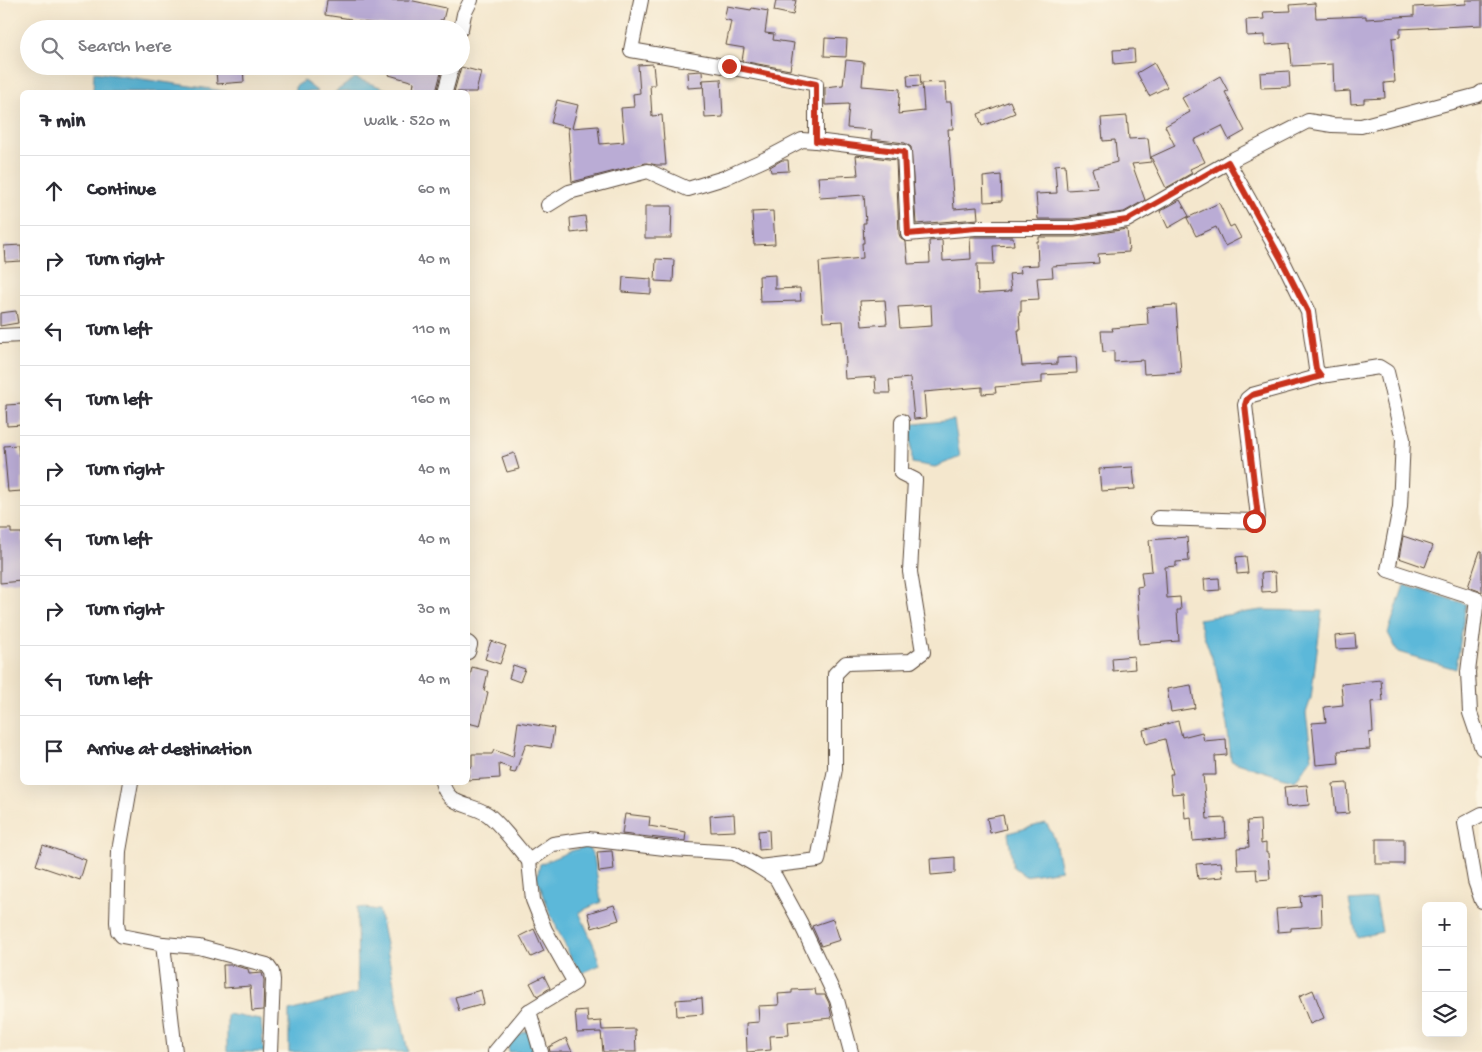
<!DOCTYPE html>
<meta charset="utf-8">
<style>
body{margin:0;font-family:"Gochi Hand",sans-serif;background:#f7f7f7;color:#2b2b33}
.controls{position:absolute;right:15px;bottom:15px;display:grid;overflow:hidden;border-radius:8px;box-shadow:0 5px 20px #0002}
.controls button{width:45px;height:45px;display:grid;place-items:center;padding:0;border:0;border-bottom:1px solid #e1e1e2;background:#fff;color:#2b2b33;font:25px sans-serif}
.stop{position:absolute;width:15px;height:15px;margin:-11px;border:4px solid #c8321e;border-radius:50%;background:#fff}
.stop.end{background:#c8321e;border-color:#fff;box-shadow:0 1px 5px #0008}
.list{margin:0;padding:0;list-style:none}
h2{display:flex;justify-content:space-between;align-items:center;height:65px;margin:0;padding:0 20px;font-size:21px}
h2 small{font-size:16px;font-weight:400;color:#7c7c81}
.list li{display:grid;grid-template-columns:32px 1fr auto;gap:15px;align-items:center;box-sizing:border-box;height:70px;padding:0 20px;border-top:1px solid #e1e1e2}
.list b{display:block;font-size:19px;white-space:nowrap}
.list em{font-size:16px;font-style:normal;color:#7c7c81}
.icon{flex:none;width:28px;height:28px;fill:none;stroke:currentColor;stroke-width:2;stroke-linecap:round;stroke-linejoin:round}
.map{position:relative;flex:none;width:1482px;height:1052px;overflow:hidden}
.search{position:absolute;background:#fff;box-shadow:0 5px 20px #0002;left:20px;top:20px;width:450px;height:55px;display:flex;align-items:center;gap:12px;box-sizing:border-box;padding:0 18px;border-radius:28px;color:#7c7c81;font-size:19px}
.panel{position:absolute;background:#fff;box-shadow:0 5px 20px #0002;left:20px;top:90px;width:450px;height:695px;border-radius:8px}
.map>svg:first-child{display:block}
.water{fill:#5bb8d9;stroke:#4b717c}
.building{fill:#baacd5;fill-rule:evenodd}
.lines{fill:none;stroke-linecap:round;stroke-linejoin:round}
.minor-casing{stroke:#574638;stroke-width:16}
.minor{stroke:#fff;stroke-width:14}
.route{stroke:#c8321e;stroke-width:6}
</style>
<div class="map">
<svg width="1482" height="1052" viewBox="0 0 1482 1052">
<rect width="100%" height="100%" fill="#fcf5e5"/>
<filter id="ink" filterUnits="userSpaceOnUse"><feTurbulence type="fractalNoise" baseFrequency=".02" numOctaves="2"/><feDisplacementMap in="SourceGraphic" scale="10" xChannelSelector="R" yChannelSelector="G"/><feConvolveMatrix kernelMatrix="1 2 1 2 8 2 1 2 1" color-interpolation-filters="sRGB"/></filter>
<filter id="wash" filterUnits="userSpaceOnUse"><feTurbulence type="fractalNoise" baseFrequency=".0096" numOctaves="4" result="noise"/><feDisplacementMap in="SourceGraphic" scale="20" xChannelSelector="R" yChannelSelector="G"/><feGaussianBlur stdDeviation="1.12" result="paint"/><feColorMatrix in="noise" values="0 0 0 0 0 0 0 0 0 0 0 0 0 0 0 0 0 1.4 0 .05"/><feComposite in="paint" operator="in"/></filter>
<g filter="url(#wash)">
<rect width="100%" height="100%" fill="#f4e7cd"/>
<g class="water">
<polygon points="94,72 231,92 93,92"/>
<polygon points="355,78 394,92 335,92"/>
<polygon points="304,81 318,92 295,92 295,87"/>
<polygon points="954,420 960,457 935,467 912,463 911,435 914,424"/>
<polygon points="1404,585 1466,604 1456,669 1398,652 1388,633"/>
<polygon points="1262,610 1322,611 1311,698 1306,713 1312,758 1295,781 1231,761 1227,725 1216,669 1198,619"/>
<polygon points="1046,823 1054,837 1061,870 1025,876 1013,867 1008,833"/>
<polygon points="588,846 594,857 601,902 579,912 595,948 600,965 582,973 570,956 550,913 537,877 540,864 571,851"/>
<polygon points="1376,899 1382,932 1357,937 1349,901"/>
<polygon points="357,907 379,910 408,1052 289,1052 289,1011 358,993"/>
<polygon points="227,1014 261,1020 264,1052 227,1052"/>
<polygon points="528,1030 537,1052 509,1052 507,1041"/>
</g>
<g id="blocks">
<g class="building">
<polygon points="327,0 409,0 446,8 443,20 440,20 439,29 386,29 387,25 350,21 351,19 325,15"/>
<polygon points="776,0 796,0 793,15 774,11"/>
<polygon points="1466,0 1482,0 1482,25 1400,29 1400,37 1392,38 1395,82 1384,83 1385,98 1364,99 1364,103 1351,104 1350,91 1334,92 1333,64 1292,66 1290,43 1265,45 1265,35 1247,36 1246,20 1264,19 1263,12 1291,11 1290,5 1315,3 1316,18 1366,16 1366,19 1414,16 1414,7 1466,4"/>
<polygon points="727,6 751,10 752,8 768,11 765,33 774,34 773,40 794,43 790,70 742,61 744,48 726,45 731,21 724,19"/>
<polygon points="825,38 847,39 846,57 824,56"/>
<polygon points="1134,49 1135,62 1114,64 1113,50"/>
<polygon points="846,60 864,62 862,86 900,89 898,114 924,111 922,83 945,82 946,102 951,102 953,129 948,129 954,209 977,207 978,219 916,224 911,147 905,143 871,139 872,130 847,128 849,104 825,105 825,87 843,85"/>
<polygon points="1154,63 1167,87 1149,96 1137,73"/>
<polygon points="653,64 655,85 650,85 652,116 662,115 666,165 657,165 646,163 572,182 568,128 570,128 551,123 557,100 578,105 572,128 598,126 600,144 624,142 621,108 634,107 633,94 640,93 638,65"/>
<polygon points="392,66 430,66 442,69 436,92 425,92 413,89 414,82 389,75"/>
<polygon points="243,67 244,82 217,84 216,69"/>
<polygon points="461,67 481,72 476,92 454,92"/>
<polygon points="702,71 703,87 688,88 687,72"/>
<polygon points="1289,71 1290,87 1261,88 1260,73"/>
<polygon points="920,74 921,86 908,87 907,75"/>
<polygon points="1220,76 1228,91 1225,92 1245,131 1229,140 1222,126 1194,140 1205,162 1190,169 1192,173 1166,188 1151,157 1175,146 1165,126 1190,112 1182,98"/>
<polygon points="721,79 723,117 705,118 703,80"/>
<polygon points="1010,101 1015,113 982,126 978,114"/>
<polygon points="1127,116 1129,139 1148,138 1151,162 1132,164 1145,200 1124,212 1073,219 1038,219 1036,194 1057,193 1055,165 1065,164 1067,190 1098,188 1092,169 1117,162 1115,140 1103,141 1101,118"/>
<path d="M856,155L896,160L899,234L901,239L906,242L908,264L930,263L929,241L942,240L943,261L971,259L970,237H1013L1014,245L993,246L994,264H977L978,294L1008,292V291H1011L1009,274L1021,273L1020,266L1038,265L1037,241H1039V237H1075L1127,229L1129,252L1098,254L1099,263L1052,266L1053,277L1037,278L1039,299L1021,300V312H1019L1020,330H1018L1022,366L1057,364V358L1076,357L1077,373L1042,375V383L995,387L996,393L982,394V387L924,392L926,418L914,419L910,378L889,380L890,393H876L875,377L845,379L844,364H846L843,321L823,322L819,262L863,258L862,243H864L863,223H866L864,195L820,198L818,177L858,175ZM885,300L887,324L862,326L860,301ZM931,305L932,326L900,328L898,307Z"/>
<polygon points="782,160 788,160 789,171 771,172 770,167"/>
<polygon points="1001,175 1002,201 984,202 983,177"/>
<polygon points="1180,200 1189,216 1168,228 1160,211"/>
<polygon points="1219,203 1230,227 1234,225 1241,238 1225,246 1216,227 1196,236 1187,218"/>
<polygon points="645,206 672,206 671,238 645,238"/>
<polygon points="773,211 775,244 754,245 752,212"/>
<polygon points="585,216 587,231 571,233 570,218"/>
<polygon points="21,245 22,261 5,262 4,246"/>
<polygon points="656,259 674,260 673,282 655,281"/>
<polygon points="775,275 775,289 800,288 801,301 760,302 759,276"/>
<polygon points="623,277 651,279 651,294 622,292"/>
<polygon points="1176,305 1181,372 1144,374 1143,360 1114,362 1114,351 1103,352 1101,331 1113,331 1112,328 1148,325 1147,307"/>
<polygon points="16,311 18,323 0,326 0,313"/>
<polygon points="22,404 22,425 7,426 6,405"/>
<polygon points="18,445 19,456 22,456 22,491 8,492 4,446"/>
<polygon points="514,453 519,469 507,472 502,457"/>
<polygon points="1133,467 1135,489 1101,491 1099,469"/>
<polygon points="0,529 11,529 11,533 22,533 22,557 20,557 21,581 0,583"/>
<polygon points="1403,536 1433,546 1425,567 1399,558"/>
<polygon points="1187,537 1189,561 1176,562 1176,566 1165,567 1167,598 1180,597 1181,610 1177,610 1179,641 1139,644 1138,629 1140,628 1137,587 1143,586 1141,572 1152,571 1149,540"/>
<polygon points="1480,551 1482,551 1482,592 1468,587"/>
<polygon points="1246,556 1248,573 1237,574 1236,557"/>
<polygon points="1275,572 1276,591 1262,592 1261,573"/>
<polygon points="1219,578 1220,590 1205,591 1204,579"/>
<polygon points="1355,634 1356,648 1336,649 1335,636"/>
<polygon points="491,641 506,646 500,664 485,659"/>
<polygon points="1134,656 1135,669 1113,671 1112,658"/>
<polygon points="513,665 525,669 520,682 509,678"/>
<polygon points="472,667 488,671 484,691 488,692 480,726 468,723 468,687"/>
<polygon points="1381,680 1383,701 1371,702 1373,732 1369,733 1370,749 1338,751 1339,763 1316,765 1312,723 1326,722 1324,707 1343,705 1341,684"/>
<polygon points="1191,685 1195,708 1171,712 1167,689"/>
<polygon points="1178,721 1182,737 1202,732 1204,741 1226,739 1227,755 1215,756 1216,775 1203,775 1207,819 1225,818 1226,838 1193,841 1191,817 1185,818 1183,793 1172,794 1170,774 1173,774 1165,739 1146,744 1143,730"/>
<polygon points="518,722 554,728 551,748 526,744 515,773 510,772 511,768 499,764 500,778 468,780 468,767 472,767 472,754 492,754 494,750 513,757"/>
<polygon points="1347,783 1349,813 1336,814 1333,784"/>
<polygon points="1307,785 1309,805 1286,807 1284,787"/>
<polygon points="625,814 650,817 649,826 686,832 685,841 622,834"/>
<polygon points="734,814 735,831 711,832 710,816"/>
<polygon points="1003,815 1006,829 990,833 987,818"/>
<polygon points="1260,820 1261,844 1266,843 1266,853 1268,853 1270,879 1257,880 1256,869 1238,870 1237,848 1249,847 1247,821"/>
<polygon points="769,830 770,849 759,850 758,831"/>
<rect x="1376" y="839" width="28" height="25"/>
<polygon points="43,845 86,860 80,880 36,865"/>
<polygon points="612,851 614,870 599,872 597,852"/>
<polygon points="955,857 955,873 931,875 930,859"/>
<polygon points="1221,862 1223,877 1198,879 1196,864"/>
<polygon points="1321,894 1322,926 1291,928 1291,931 1278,932 1276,909 1301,907 1300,896"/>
<polygon points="614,905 619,920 592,928 588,913"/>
<polygon points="833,919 840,940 821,946 812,926"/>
<polygon points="534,929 544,951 531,957 520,936"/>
<polygon points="223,965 231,965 248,969 249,974 262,973 264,980 263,1010 252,1011 250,986 224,988"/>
<polygon points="544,976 550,988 537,996 530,983"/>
<polygon points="815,989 816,995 825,995 829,1003 832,1018 788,1022 789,1035 770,1036 771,1050 747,1052 746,1023 759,1022 758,1006 779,1005 778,994 792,993 792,990"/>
<polygon points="481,990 484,1004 459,1011 455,997"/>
<polygon points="1313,990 1324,1018 1310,1024 1299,996"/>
<polygon points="702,998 703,1014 677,1016 676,1000"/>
<polygon points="587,1010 588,1022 601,1021 602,1030 635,1029 636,1052 603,1052 601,1032 577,1033 575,1011"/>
<polygon points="566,1038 572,1052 550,1052 549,1047"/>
</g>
</g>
</g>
<g filter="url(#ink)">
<use href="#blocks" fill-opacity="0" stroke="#574638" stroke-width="1"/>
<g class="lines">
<defs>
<g id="minor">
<polyline points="641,0 631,50 729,67 816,84 816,141 904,152 908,234 975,228 1074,228 1127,220 1228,162 1308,121 1332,125 1361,126 1478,95 1482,92"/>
<polyline points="461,29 464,14 471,0"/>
<polyline points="445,92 452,66"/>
<polyline points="1228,162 1281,257 1308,312 1316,369 1321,376 1379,367 1387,372 1403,439 1400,507 1388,570 1477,599 1468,672 1470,713 1482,748"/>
<polyline points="548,205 569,192 648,171 688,189 724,178 766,159 802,140 816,141"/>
<polyline points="0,336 22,335"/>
<polyline points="1158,518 1254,521 1258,517 1245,405 1247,399 1252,395 1321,376"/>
<polyline points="468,643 470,645 468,652"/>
<polyline points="131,782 119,851 117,922 118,931 122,936 163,944 199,947 267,965 272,972 273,980 270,1052"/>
<path d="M442,782C448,807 470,803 487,814C499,822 519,849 529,861"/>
<polyline points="1482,814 1465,823 1475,881 1482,901"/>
<polyline points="163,944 175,1052"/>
<polyline points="495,1052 529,1011"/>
<polyline points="541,1052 529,1011 575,983 545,930 533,900 529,861 553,844 588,839 673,849 734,853 759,867"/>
<polyline points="851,1052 837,1000 800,922 776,878 759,867 818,860 835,769 835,674 846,663 911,661 923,652 910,572 915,480 901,473 902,421"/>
</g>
</defs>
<use href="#minor" class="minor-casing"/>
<use href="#minor" class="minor"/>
</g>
</g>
<g class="lines" filter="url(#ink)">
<polyline class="route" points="729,66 816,84 816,141 904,152 908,234 976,228 1074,228 1127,220 1228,162 1280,257 1308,312 1316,369 1321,376 1252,395 1247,399 1245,405 1258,517 1254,521"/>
</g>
</svg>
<div class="controls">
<button>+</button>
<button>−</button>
<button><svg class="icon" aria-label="layers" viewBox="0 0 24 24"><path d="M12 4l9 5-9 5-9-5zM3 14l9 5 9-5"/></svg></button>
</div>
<div class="stop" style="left:1254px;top:521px"></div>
<div class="stop end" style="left:729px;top:66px"></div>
<div class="search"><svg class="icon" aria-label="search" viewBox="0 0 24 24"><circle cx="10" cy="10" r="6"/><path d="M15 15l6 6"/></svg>Search here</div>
<section class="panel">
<h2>7 min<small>Walk · 520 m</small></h2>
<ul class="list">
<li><svg class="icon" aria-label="ahead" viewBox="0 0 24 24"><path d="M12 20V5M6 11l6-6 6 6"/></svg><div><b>Continue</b></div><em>60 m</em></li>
<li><svg class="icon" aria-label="right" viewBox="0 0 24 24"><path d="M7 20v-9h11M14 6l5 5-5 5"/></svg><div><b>Turn right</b></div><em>40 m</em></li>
<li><svg class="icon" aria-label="left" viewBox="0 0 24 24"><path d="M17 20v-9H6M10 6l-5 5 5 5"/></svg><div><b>Turn left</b></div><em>110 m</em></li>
<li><svg class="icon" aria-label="left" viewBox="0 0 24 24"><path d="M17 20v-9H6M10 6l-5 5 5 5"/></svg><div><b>Turn left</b></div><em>160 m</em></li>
<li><svg class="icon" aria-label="right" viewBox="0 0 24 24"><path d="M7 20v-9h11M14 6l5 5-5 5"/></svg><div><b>Turn right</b></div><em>40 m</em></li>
<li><svg class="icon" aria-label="left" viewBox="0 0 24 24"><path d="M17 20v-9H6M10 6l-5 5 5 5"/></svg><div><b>Turn left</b></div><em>40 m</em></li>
<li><svg class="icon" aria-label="right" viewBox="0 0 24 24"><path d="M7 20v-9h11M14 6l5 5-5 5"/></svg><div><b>Turn right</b></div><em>30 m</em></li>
<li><svg class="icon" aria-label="left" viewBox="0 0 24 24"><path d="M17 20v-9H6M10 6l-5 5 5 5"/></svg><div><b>Turn left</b></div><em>40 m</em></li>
<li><svg class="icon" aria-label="arrive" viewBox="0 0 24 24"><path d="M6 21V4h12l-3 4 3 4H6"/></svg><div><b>Arrive at destination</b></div></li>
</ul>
</section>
</div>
